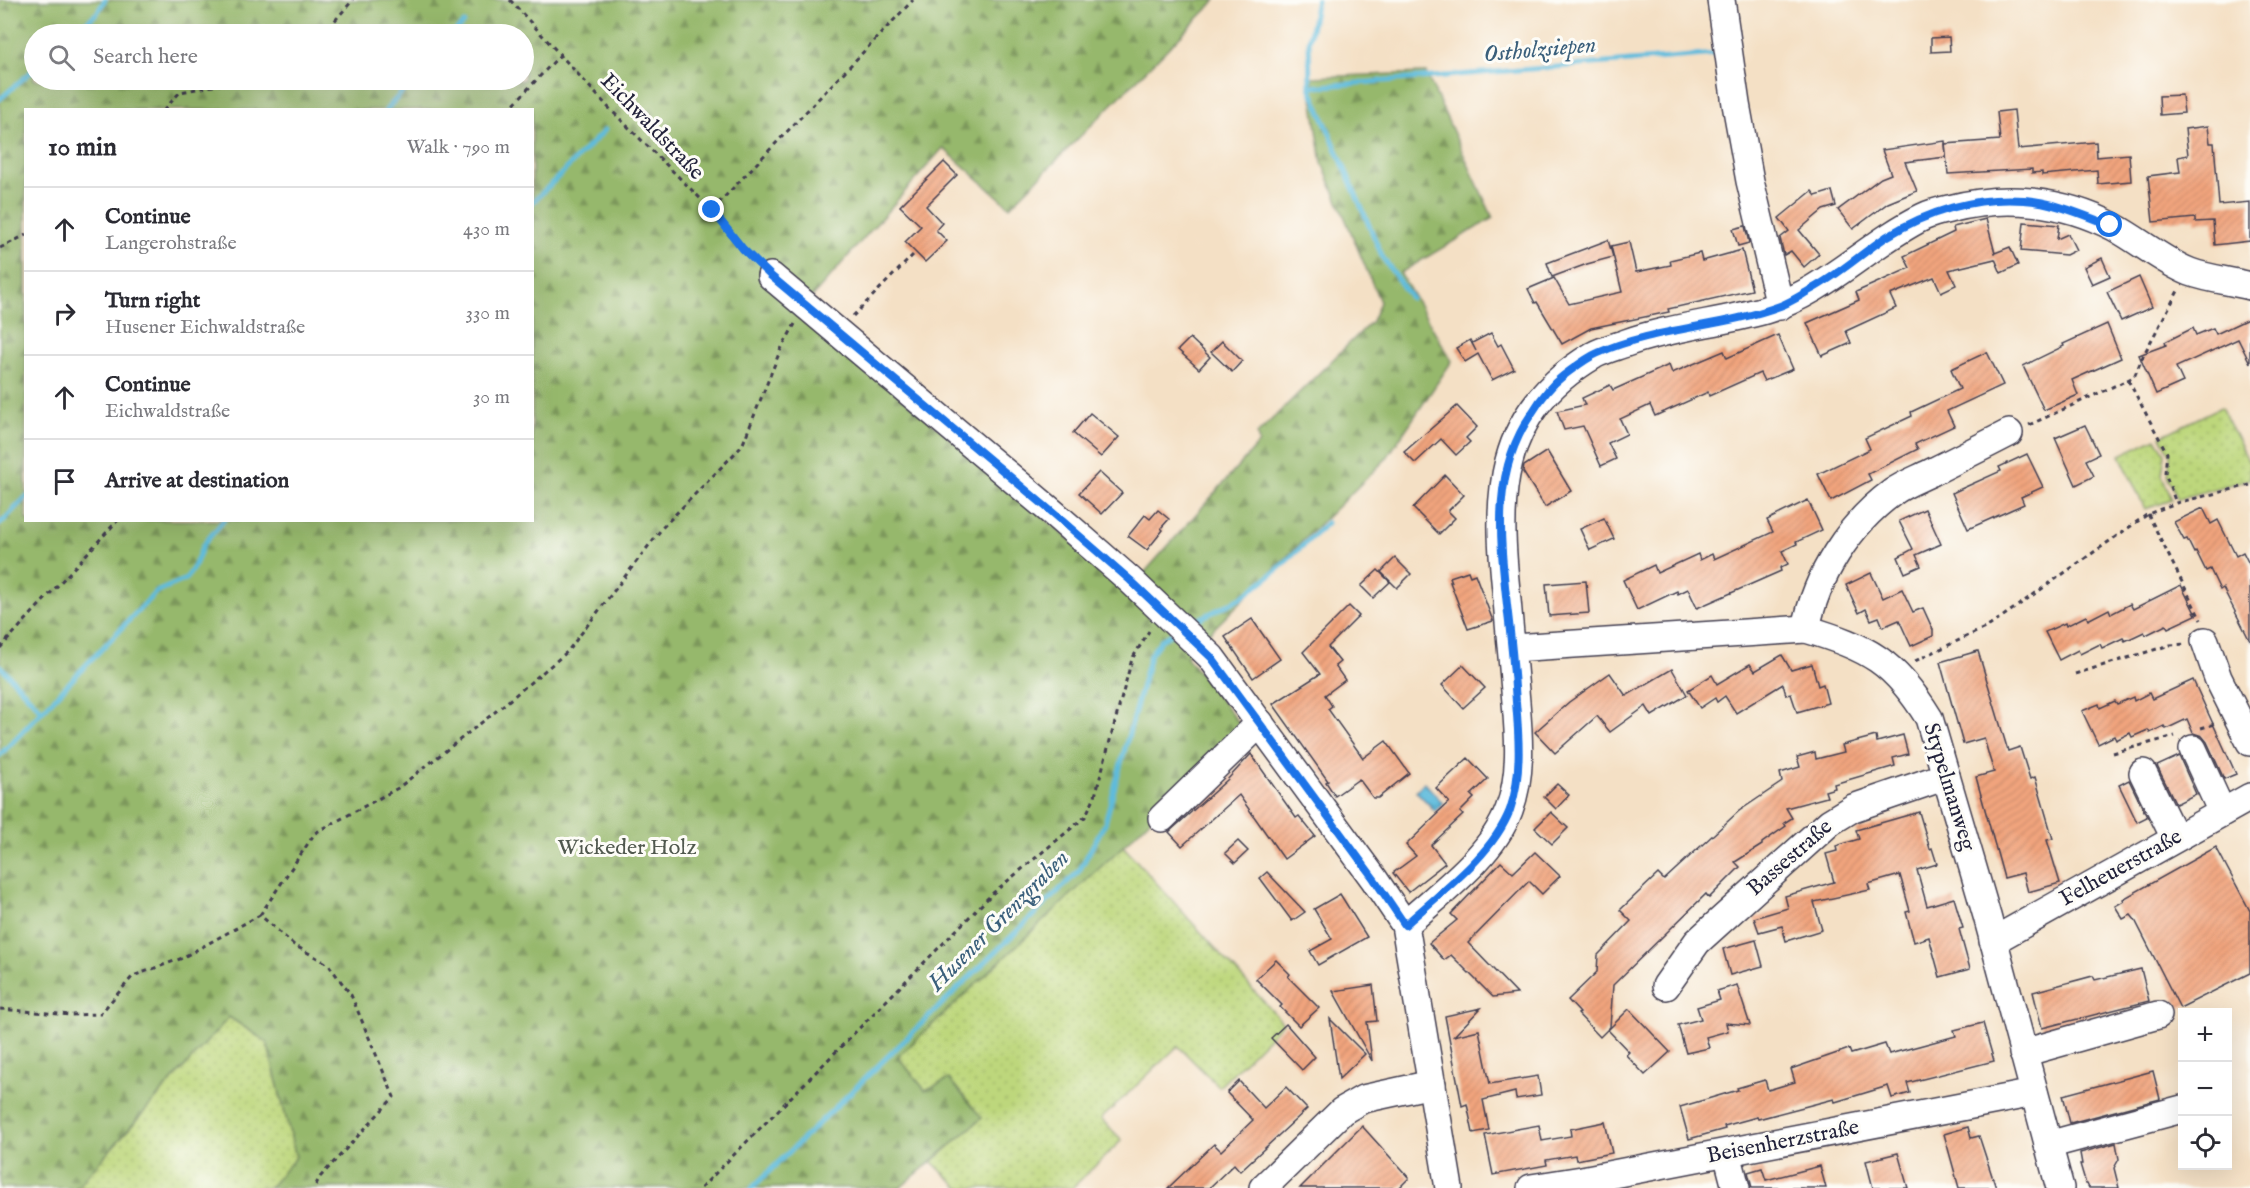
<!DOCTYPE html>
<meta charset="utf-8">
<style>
body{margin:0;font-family:"IM FELL English",serif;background:#f2f2f3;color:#2b2b33}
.controls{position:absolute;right:18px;bottom:18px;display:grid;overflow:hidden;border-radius:0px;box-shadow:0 6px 24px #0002}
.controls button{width:54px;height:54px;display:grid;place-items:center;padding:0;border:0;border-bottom:2px solid #e1e1e2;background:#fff;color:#2b2b33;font:30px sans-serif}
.stop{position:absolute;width:18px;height:18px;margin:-14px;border:4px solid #1a73e8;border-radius:50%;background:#fff}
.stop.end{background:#1a73e8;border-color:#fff;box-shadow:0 2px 6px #0008}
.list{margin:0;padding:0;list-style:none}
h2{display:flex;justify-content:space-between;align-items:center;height:78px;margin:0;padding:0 24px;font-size:26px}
h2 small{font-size:20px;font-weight:400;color:#7c7c81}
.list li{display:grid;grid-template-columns:39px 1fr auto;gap:18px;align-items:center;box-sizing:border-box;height:84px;padding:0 24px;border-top:2px solid #e1e1e2}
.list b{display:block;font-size:22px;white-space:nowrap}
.list p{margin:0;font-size:20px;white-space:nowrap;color:#7c7c81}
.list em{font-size:20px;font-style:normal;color:#7c7c81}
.icon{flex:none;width:33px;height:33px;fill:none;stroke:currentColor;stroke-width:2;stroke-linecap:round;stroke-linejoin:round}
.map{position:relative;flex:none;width:2250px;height:1188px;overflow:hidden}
.search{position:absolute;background:#fff;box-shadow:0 6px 24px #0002;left:24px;top:24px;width:510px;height:66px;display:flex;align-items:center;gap:15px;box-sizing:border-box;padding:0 21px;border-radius:33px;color:#7c7c81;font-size:22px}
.panel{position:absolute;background:#fff;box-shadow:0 6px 24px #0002;left:24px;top:108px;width:510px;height:414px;border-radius:0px}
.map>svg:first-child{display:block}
.grass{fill:url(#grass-dots);stroke:#707c5c;stroke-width:1.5}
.forest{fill:url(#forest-firs);stroke:#5c6d54;stroke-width:1.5;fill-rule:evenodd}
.water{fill:url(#water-waves);stroke:#406e8c;stroke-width:1.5}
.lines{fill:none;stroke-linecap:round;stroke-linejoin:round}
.stream{stroke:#5ebbdc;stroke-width:5}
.building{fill:url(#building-hatch)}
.minor-casing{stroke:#423e50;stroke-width:30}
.path{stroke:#423e50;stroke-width:3;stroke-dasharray:4.5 4.5;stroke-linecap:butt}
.minor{stroke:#fff;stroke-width:27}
.route{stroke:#1a73e8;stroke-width:8}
.labels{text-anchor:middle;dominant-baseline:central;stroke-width:6;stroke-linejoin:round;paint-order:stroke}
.street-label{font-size:22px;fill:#22223b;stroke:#fdfcf7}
.park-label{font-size:22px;fill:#50584e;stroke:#fdfcf7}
.water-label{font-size:24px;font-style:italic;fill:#3a5f7b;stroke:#fdfcf7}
</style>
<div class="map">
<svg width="2250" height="1188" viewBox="0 0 2250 1188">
<defs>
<pattern id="grass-dots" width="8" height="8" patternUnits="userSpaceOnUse" patternTransform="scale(1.5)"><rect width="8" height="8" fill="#bdd77c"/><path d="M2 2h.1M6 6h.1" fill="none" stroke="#a2b86c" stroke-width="1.8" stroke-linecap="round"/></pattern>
<pattern id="forest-firs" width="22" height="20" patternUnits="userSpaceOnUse" patternTransform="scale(1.5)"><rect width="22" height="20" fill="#96b86c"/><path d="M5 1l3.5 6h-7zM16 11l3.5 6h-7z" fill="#7a955a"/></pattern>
<pattern id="water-waves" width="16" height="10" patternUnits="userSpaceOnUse" patternTransform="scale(1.5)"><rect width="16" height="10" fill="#5ebbdc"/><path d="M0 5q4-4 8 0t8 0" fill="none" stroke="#51a0be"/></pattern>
<pattern id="building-hatch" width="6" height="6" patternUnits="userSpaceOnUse" patternTransform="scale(1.5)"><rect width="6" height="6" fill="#f1a47d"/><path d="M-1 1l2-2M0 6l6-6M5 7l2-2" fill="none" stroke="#ce8d6d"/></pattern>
</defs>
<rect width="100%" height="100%" fill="#fdfcf7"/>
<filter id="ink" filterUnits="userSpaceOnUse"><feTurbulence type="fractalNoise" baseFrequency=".0167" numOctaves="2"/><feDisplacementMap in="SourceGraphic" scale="12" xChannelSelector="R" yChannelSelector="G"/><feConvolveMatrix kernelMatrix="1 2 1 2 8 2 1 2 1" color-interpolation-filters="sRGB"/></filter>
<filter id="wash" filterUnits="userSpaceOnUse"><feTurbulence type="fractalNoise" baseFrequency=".008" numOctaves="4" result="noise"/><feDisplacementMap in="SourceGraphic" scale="24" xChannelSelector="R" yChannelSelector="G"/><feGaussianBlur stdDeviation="1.35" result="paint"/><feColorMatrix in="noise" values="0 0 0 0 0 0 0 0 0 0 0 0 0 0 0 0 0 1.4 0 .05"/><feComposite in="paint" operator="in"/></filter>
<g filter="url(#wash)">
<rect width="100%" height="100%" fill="#f4e0c5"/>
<g class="grass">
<polygon points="2221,407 2250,464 2250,479 2178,499 2168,477 2170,454 2161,436"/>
<polygon points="2156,438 2165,454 2162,475 2172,500 2145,509 2120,455"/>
<polygon points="1123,846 1283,1023 1219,1087 1178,1046 1101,1119 1122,1140 1072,1188 959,1188 932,1162 982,1118 925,1090 898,1057"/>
<polygon points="229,1017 267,1042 296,1158 269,1188 76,1188"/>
</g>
<path class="forest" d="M0,0H1216L1010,207L943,148L800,311L1129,590L1259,443L1257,434L1372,321L1380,302L1322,163L1309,77L1426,73L1493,218L1400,273L1452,361L1386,459L1186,656L1243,728L1123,846L898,1057L925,1090L949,1079L982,1118L900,1188H269L296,1157L267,1042L229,1017L76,1188H0ZM34,34H524V80H34ZM26,110H532V520H26Z"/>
<polygon class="water" points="1424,782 1443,803 1435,811 1416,791"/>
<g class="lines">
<g class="stream">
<polyline points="1317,0 1309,40 1310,87 1383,258 1411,298"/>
<polyline points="73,34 97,13 105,0"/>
<polyline points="453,34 464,23"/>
<polyline points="1310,87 1717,54 1720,51"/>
<polyline points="0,99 34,69"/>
<polyline points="386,110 413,80"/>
<polyline points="532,203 605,130"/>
<polyline points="0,524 26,497"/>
<polyline points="1189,624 1241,598 1276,571 1327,523"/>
<polyline points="0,666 42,711"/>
<polyline points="0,755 156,592 186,579 195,565 203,545 224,520"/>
<polyline points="752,1188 1079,871 1105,823 1150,655 1161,640 1173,633"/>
</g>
</g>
<g id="blocks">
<g class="building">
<polygon points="1949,37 1950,51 1931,52 1931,38"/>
<polygon points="2182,95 2184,113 2160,115 2159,96"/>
<polygon points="2014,110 2018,149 2096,142 2097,157 2129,154 2131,181 2098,184 2097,170 2042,175 2042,172 2032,173 2032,169 1948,174 1945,144 2000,140 1997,112"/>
<polygon points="2208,126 2210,143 2214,143 2219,205 2250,202 2250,241 2215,245 2213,221 2195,222 2195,218 2153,222 2148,176 2180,172 2178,157 2188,155 2185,129"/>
<polygon points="1945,141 1946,157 1905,162 1917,191 1888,203 1853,229 1838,210 1881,178 1891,174 1882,150"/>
<polygon points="944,162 957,175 926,206 942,223 936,230 947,241 925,262 905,242 921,226 900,206"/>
<polygon points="1812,191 1816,196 1832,191 1836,206 1823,210 1799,230 1819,254 1804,267 1791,251 1784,255 1780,238 1789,231 1779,218"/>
<polygon points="1986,219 1995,253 2010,247 2018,265 2001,273 1995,259 1949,270 1956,285 1941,292 1934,277 1890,295 1896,308 1846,331 1851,343 1822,356 1807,323 1859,300 1856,292 1910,268 1904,256 1954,232 1953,227"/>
<polygon points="2024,222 2059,225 2057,239 2068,234 2076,250 2066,255 2021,251"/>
<polygon points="1745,226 1749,243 1738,246 1733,229"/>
<polygon points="1608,240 1613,257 1587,264 1552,277 1547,263"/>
<polygon points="1629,242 1636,272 1671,265 1670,260 1700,253 1702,261 1742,250 1752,290 1668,309 1669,312 1591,328 1562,344 1537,302 1535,303 1528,289 1554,278 1569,304 1622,292 1611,246"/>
<polygon points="2102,258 2110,276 2092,284 2084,267"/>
<polygon points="2139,277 2152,307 2121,321 2107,292"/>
<polygon points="2250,318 2250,363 2238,339 2176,367 2183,382 2156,394 2139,355 2166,345 2165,342 2193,328 2196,335 2213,328 2216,334"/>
<polygon points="2107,324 2121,358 2072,380 2078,395 2044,410 2023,366 2064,346 2063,344"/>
<polygon points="1491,333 1498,346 1501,344 1514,369 1492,380 1478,354 1465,362 1456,348 1470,340 1476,351 1472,343"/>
<polygon points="1778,335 1793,369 1764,381 1760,373 1709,396 1708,392 1655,416 1650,405 1620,419 1627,434 1608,443 1616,459 1601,466 1583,426 1564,430 1557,411 1585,405 1582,398 1610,385 1613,390 1669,365 1672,373 1724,351 1727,358"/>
<polygon points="1190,338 1210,357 1199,369 1178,350"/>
<polygon points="1222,341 1242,361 1232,372 1211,352"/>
<polygon points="1987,352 2003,385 1947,411 1954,426 1915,444 1918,449 1868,474 1871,480 1831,501 1818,474 1870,449 1865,438 1912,416 1911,412 1960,389 1951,369"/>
<polygon points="1457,406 1477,427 1466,438 1470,442 1456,455 1441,439 1415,463 1404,452"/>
<polygon points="1090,413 1119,437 1101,457 1073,433"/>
<polygon points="2085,425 2099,454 2086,460 2094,476 2076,485 2055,438"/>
<polygon points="1547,451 1571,491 1545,507 1523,472 1524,466"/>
<polygon points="2027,454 2043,487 2021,497 2024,504 1968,529 1952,493 2001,471 1999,467"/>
<polygon points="1099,472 1122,493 1102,514 1079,493"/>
<polygon points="1445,475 1464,495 1448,511 1455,518 1439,534 1413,508"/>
<polygon points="1808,500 1822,530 1796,542 1797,544 1782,551 1788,564 1780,568 1781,571 1697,608 1688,589 1678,594 1677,591 1637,610 1623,580 1654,565 1657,573 1698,554 1700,560 1712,554 1714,559 1773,532 1767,520"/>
<polygon points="2203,508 2211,524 2218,520 2236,556 2243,552 2250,566 2250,641 2223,588 2220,590 2210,569 2206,571 2196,551 2194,553 2187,539 2184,540 2174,522"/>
<polygon points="1925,509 1941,544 1916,555 1921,566 1905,573 1898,557 1913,549 1899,521"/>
<polygon points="1158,510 1169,519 1161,528 1163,530 1147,550 1128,536 1145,515 1150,519"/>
<polygon points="1604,518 1614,539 1590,550 1580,529"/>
<polygon points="1395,558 1411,574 1397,588 1381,572"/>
<polygon points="1378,570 1390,582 1373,598 1361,586"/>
<polygon points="1468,571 1470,576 1475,574 1493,621 1468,629 1450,582 1452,582 1450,577"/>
<polygon points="1871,573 1883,598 1902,589 1913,612 1923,608 1933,630 1933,636 1911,646 1899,620 1883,627 1879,617 1871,620 1866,609 1859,613 1846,585"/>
<polygon points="1586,581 1589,613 1549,616 1546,584"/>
<polygon points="2181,585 2196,615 2168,628 2166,625 2146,635 2144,632 2125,641 2123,638 2102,648 2100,644 2080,654 2078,650 2059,660 2045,632 2065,623 2066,626 2086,616 2088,620 2109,609 2111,614 2130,604 2133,609"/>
<polygon points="1349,606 1359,616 1328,647 1340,662 1335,666 1345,680 1325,695 1332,706 1328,709 1363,758 1386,741 1409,773 1378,798 1373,798 1359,779 1335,796 1326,782 1328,781 1273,704 1320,674 1303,652"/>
<polygon points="1252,619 1280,659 1253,678 1225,637"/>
<polygon points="1978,651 2008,751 2020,747 2030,779 2035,777 2053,839 2047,840 2060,883 2028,892 2023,873 2004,878 1976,777 1994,772 1989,756 1984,738 1963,744 1940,662"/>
<polygon points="1782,655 1791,670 1812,664 1818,686 1823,684 1828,703 1797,712 1791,694 1786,695 1783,684 1736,713 1725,696 1717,702 1715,698 1700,708 1688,690 1712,675 1717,684 1750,664 1755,671"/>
<polygon points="1463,665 1485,688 1463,708 1442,685"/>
<polygon points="1672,669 1687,695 1652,716 1646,706 1610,732 1597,716 1555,753 1535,732 1569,702 1610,673 1626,696"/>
<polygon points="2193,680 2236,774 2224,779 2207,742 2202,736 2193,733 2187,719 2166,729 2164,726 2150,733 2148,730 2132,737 2130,733 2116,740 2114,736 2098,744 2082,711 2099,704 2100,708 2115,701 2117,704 2133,697 2134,701 2149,693 2152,699"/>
<polygon points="1903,735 1908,754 1893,758 1895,766 1834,784 1835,788 1825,791 1827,797 1786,808 1792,818 1784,823 1786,826 1762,843 1762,845 1735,862 1740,867 1709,898 1706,894 1613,985 1610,1027 1600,1037 1578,1014 1580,1013 1568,1000 1597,972 1598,955 1631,921 1620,910 1658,874 1664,880 1739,811 1782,782 1780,773 1800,767 1797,757 1815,752 1816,759 1844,752 1842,745 1876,736 1877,742"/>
<polygon points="1251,754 1296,818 1299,816 1315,836 1284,859 1239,795 1182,846 1169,832 1227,780"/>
<polygon points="2179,756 2196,794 2176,804 2157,766"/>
<polygon points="1468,758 1488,779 1471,795 1474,798 1460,812 1463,815 1431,845 1445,863 1408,892 1393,873 1416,856 1406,845 1438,814 1437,813 1449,802 1436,788"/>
<polygon points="2129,780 2147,817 2137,822 2119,785"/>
<polygon points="1557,784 1569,795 1556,809 1544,797"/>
<polygon points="1551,812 1568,828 1552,844 1535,828"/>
<polygon points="1919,812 1930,849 1932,848 1937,864 1917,870 1927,906 1954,898 1963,928 1959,929 1970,969 1940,977 1929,937 1914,942 1906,912 1910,911 1900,875 1868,884 1870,890 1814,902 1822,930 1786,941 1782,926 1759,932 1754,918 1788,908 1785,896 1834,882 1826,854 1837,851 1836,846 1859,839 1856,830"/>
<polygon points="1238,841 1248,851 1235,863 1225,853"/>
<polygon points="2216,847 2250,911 2250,973 2180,1008 2135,920 2131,915 2123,919 2115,906 2124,901 2123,899"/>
<polygon points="1535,852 1560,876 1542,894 1529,881 1468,943 1517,994 1493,997 1451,955 1444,960 1429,943 1457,920 1451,914 1501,862 1513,873"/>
<polygon points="1267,872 1305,912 1292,921 1260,878"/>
<polygon points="1340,894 1367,937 1318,965 1310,951 1332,939 1314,909"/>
<polygon points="1756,940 1763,966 1730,975 1723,949"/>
<polygon points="1276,960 1290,974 1288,977 1319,1008 1299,1026 1280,1007 1282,1005 1256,979"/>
<polygon points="2141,969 2149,1001 2042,1028 2033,992 2093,976 2095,980"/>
<polygon points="1373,985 1377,1021 1367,1022 1372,1061 1333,991"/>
<polygon points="1737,985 1750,1025 1726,1023 1728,1031 1706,1037 1709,1048 1686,1053 1678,1025 1701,1019 1697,1007 1720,1000 1717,991"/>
<polygon points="1481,1008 1454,1036 1479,1030 1490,1084 1538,1076 1541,1095 1516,1099 1515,1092 1483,1100 1489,1130 1473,1133 1467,1104 1462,1106 1445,1016"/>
<polygon points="1629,1009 1670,1052 1645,1075 1626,1055 1629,1052 1608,1030"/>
<polygon points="1330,1019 1365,1054 1339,1079"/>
<polygon points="1983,1023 1994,1061 1907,1083 1910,1093 1892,1098 1888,1086 1835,1102 1834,1099 1758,1119 1757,1117 1724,1126 1725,1129 1689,1139 1680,1107 1738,1090 1737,1088 1765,1080 1768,1090 1795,1082 1791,1069 1849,1049 1851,1054 1885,1044 1889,1054 1956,1036 1954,1030"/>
<polygon points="1286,1024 1315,1057 1302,1070 1271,1038"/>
<polygon points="2153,1071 2160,1099 2070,1123 2063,1095"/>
<polygon points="1239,1081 1264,1108 1286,1087 1307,1109 1240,1171 1234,1164 1209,1188 1168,1188 1214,1144 1221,1151 1253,1120 1227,1093"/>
<polygon points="1605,1122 1612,1153 1576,1160 1575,1155 1546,1160 1547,1165 1493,1175 1485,1135 1539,1125 1542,1141 1571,1136 1570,1129"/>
<polygon points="1362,1126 1409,1178 1399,1188 1300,1188"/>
<polygon points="1968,1127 1971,1138 1979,1136 1996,1188 1959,1188 1944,1134"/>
<polygon points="2116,1143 2119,1159 2114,1168 2119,1188 2089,1188 2087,1184 2086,1184 2080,1164 2082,1164 2080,1153"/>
<polygon points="1898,1153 1908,1188 1873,1188 1866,1161"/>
<polygon points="1820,1166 1826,1188 1752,1188 1748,1172 1762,1168 1766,1180"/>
</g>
</g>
</g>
<g filter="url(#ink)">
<use href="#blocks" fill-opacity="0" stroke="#423e50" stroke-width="1.5"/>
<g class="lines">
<defs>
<g id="minor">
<polyline points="1721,0 1736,104 1750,181 1780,306"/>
<polyline points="771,276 1052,512 1130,580 1211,657 1374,879 1405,925 1449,1188"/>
<path d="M1806,629C1816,576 1849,524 1893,492C1904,484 1918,479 1930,473C1956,460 1982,447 2009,433"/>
<polyline points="2205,641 2218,678 2250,742"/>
<path d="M1512,648L1806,629C1869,648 1894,661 1929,718L1987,916L2060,1188"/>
<polyline points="2193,749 2222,812"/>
<polyline points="2143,773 2175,838"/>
<polyline points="1162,818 1260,723"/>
<path d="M1405,925C1441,892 1492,856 1509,810C1522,776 1519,737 1516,702C1513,668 1510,634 1507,600C1496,498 1494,414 1594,355C1603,350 1615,347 1626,343C1671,327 1719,323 1765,310C1824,293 1868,244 1923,217C1931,213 1940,211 1949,209C2005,194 2062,200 2114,227C2138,240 2166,263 2190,272C2209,279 2231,281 2250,286"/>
<polyline points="1993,941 2250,797"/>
<polyline points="1666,986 1697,942 1830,822 1853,808 1946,776"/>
<polyline points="2023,1053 2158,1015"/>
<polyline points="2048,1145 2182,1109"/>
<polyline points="1727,1153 1736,1188"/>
<polyline points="1263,1188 1342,1111 1363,1099 1432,1084"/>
<polyline points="1531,1188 1582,1180 2034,1093"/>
</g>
</defs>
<use href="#minor" class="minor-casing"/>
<g class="path">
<polyline points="510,0 609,108 712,210 743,249 755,261"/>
<polyline points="323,34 353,0"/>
<polyline points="164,110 180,92 246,80"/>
<polyline points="508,110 561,54"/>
<polyline points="712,210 913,0"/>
<polyline points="0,248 26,235"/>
<polyline points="853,316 916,252"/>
<polyline points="2128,380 2167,453 2165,473 2176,503"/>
<polyline points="2029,425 2134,377 2144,354 2178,291"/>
<polyline points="2148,514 2201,620"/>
<polyline points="0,648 118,520"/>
<polyline points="1915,661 1989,626 2148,514 2176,503 2250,485"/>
<polyline points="2075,674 2170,645 2185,644"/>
<polyline points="2201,728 2215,724"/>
<polyline points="2113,753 2175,736"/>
<polyline points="260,915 315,833 398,788 495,712 567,652 663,527 742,446 780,351 795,324"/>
<polyline points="0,1009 71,1015 100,1014 133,976 180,959 260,915 294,945 328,964 351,995 394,1097 320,1177 314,1188"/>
<polyline points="701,1188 993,893 1085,817 1095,796 1132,659 1149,631"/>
</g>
<use href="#minor" class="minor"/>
</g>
</g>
<g class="lines" filter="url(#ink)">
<path class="route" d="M712,210L743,249L771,276L1052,512L1130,580L1211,657L1374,879L1405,925C1441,892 1492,856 1510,810C1522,776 1519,737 1516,702C1514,670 1511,638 1507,605C1500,538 1491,472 1532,413C1540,400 1551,385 1563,376C1574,368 1586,358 1598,353C1656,327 1721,328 1780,306C1791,302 1801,295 1812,289C1838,275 1861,254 1886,237C1926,212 1976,196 2024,200C2054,202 2083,215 2110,225"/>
</g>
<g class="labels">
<g class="street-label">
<text transform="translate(652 127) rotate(46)">Eichwaldstraße</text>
<text transform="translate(1949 787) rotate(73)">Stypelmanweg</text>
<text transform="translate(1790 858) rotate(-41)">Bassestraße</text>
<text transform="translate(2121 868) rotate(-29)">Felheuerstraße</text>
<text transform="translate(1783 1142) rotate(-11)">Beisenherzstraße</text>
</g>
<g class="park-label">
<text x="627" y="848">Wickeder Holz</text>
</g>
<g class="water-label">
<text transform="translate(1540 50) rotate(-5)">Ostholzsiepen</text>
<text transform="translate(999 921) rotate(-45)">Husener Grenzgraben</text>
</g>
</g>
</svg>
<div class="controls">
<button>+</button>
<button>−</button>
<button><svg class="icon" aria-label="locate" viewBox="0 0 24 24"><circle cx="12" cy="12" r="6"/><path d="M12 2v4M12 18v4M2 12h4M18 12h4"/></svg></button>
</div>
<div class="stop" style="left:2110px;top:225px"></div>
<div class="stop end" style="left:712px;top:210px"></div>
<div class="search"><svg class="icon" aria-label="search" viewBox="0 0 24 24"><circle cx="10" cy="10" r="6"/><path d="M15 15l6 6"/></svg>Search here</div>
<section class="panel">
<h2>10 min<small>Walk · 790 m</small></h2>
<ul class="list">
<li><svg class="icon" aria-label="ahead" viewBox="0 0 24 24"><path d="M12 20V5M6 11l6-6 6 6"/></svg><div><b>Continue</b><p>Langerohstraße</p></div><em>430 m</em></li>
<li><svg class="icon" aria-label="right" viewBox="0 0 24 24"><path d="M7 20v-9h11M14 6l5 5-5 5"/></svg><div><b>Turn right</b><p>Husener Eichwaldstraße</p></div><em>330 m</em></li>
<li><svg class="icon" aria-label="ahead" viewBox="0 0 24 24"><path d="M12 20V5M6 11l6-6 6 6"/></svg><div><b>Continue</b><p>Eichwaldstraße</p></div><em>30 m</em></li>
<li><svg class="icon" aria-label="arrive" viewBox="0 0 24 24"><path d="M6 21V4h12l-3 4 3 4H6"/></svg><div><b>Arrive at destination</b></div></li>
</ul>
</section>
</div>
